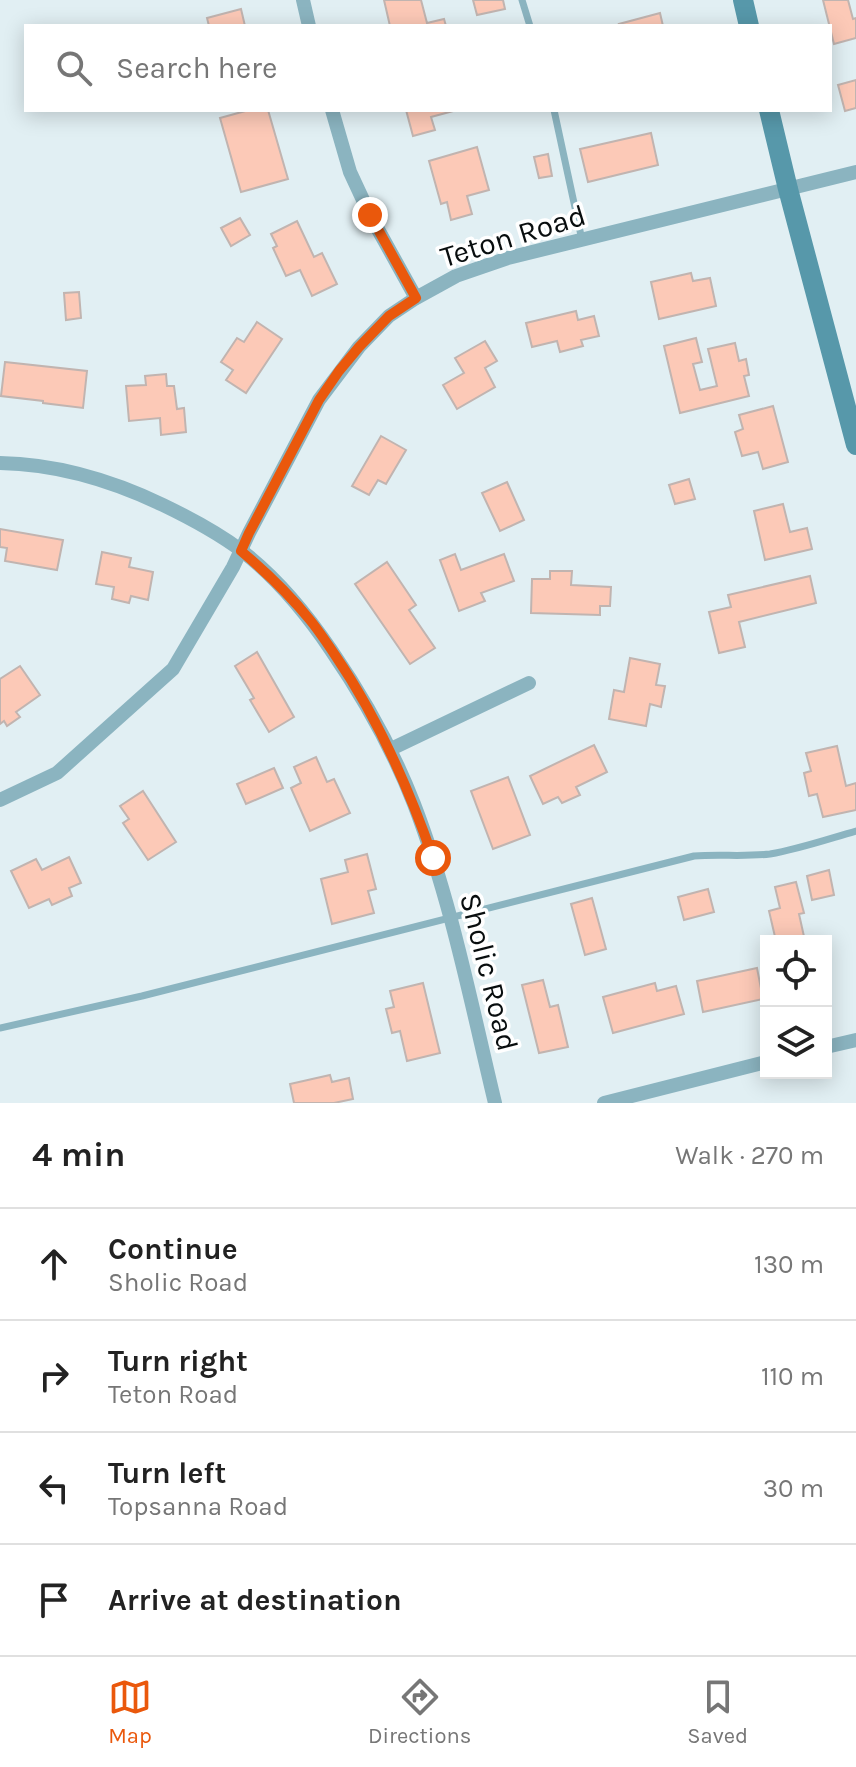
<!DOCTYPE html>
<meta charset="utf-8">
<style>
body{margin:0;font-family:Karla,sans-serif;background:#f6f6f6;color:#222}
.controls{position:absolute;right:24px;bottom:24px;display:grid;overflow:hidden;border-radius:0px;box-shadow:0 4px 20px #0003}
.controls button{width:72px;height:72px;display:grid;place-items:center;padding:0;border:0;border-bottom:2px solid #e0e0e0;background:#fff;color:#222;font:40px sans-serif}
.stop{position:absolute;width:24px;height:24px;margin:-18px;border:6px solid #ea580c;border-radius:50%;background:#fff}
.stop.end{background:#ea580c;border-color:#fff;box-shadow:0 2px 8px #0008}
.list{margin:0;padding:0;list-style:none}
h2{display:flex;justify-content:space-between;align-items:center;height:104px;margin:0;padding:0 32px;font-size:34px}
h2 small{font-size:26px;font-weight:400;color:#767676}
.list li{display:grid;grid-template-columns:52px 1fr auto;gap:24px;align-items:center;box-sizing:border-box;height:112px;padding:0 32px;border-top:2px solid #e0e0e0}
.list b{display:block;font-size:30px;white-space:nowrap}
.list p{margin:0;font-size:26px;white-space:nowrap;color:#767676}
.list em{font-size:26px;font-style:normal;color:#767676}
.icon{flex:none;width:44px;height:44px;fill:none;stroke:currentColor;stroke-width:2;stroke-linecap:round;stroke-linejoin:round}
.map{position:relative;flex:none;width:856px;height:1103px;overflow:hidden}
.search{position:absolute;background:#fff;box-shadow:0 4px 20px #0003;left:24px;right:24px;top:24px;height:88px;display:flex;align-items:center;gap:20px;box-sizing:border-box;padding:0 28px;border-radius:0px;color:#767676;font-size:30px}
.sheet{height:552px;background:#fff}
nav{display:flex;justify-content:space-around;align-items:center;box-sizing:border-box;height:112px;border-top:2px solid #e0e0e0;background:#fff;font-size:22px;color:#767676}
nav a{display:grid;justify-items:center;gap:4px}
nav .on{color:#ea580c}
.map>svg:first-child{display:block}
.building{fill:#fcc9b7;stroke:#c1b4b0;stroke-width:2}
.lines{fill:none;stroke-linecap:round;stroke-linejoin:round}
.lane{stroke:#8bb4c0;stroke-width:7}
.street{stroke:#8bb4c0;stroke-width:14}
.secondary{stroke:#5798aa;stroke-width:20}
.route{stroke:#ea580c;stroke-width:10}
.labels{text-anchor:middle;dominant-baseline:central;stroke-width:7;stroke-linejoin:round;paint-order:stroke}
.street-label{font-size:30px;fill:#080d0e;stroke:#fff}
</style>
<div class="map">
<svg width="856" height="1103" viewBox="0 0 856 1103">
<rect width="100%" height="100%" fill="#e1eff3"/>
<g class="building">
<polygon points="384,0 421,0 427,23 444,19 446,26 390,26"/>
<polygon points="473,0 503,0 505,9 477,15"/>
<polygon points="823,0 848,0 853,19 856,18 856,38 834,44"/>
<polygon points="241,9 245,26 209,26 207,18"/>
<polygon points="660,13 663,26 620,26 619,24"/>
<polygon points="856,80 856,108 845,111 838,85"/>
<polygon points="249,110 268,110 288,179 241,192 220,118"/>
<polygon points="406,110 457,110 431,117 435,130 413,136"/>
<polygon points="651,133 658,165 588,182 580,149"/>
<polygon points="477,147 489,190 467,196 472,214 451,220 447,202 441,204 429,161"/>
<polygon points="548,154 552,176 539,178 534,157"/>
<polygon points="240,218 250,235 231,246 221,228"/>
<polygon points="297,221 314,257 322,253 337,284 312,296 300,270 286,276 273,248 277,246 271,234"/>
<polygon points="691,273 693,281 710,278 716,306 659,319 651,282"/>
<polygon points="79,292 81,318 66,320 64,293"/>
<polygon points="576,311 578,320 594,316 599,336 581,340 583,346 560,352 557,341 532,347 526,323"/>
<polygon points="257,322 282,339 246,393 226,380 233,370 221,362 237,338 244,342"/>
<polygon points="696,338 702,362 693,364 700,390 717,386 708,349 735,343 739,361 746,359 749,375 744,376 749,396 680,413 664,346"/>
<polygon points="485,341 497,361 485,368 495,387 457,409 443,385 464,373 455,358"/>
<polygon points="5,362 87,371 83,408 43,403 43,401 1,396"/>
<polygon points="166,374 167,386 174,386 177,409 184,408 186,432 161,435 160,418 129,421 126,386 146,385 145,376"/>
<polygon points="773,406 788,462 763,469 758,452 742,456 735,432 743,429 739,415"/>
<polygon points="381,436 406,450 386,484 378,480 369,495 352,486"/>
<polygon points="689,479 695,499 675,504 669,485"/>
<polygon points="507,482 524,520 500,531 482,493"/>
<polygon points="783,504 790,532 807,528 812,549 765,560 754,511"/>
<polygon points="0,529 63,540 57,570 5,561 7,548 0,547"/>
<polygon points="102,552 131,558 129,567 153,572 148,600 131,596 129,603 112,599 114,587 96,584"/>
<polygon points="455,554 461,570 504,554 514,581 481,593 485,601 459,611 440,560"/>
<polygon points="387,562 416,605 409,610 435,648 410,664 355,584"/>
<polygon points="550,571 572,571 571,585 611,587 610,606 600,606 600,615 531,613 532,579 550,579"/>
<polygon points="810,576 816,603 739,622 745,647 719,653 709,612 731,607 728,595"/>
<polygon points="257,652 294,717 269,732 250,700 254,698 235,666"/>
<polygon points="630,658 660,664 656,685 665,686 661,707 650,704 646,726 609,719 614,690 624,692"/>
<polygon points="20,666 40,695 16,712 20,717 7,726 4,721 0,724 0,679"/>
<polygon points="594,745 607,772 576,787 580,795 562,803 558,797 543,804 530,776"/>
<polygon points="837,746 846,786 856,783 856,810 823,817 817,794 809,796 804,773 811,771 806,753"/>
<polygon points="316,757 327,782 334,779 350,813 310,831 291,788 301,783 294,767"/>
<polygon points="274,768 283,788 246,804 237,784"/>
<polygon points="508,777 530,835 493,849 471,791"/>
<polygon points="143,791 176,842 148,860 123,823 129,819 120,806"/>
<polygon points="367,854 376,889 368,891 374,913 332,924 321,879 348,872 345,860"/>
<polygon points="69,857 81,883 69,888 72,896 52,905 49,899 29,908 11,871 36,859 42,870"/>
<polygon points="829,870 834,895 812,900 807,876"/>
<polygon points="796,882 804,913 799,914 805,941 785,941 785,939 776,941 769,911 780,908 775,887"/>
<polygon points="708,889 714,912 684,920 678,897"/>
<polygon points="592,898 606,949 585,955 571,904"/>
<polygon points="757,968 763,999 703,1012 697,981"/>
<polygon points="543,980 550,1007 558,1005 568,1047 539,1053 522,985"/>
<polygon points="423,983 440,1053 407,1061 400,1031 392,1033 386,1009 394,1007 390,991"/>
<polygon points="655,983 657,991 676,986 684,1014 613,1033 603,997"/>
<polygon points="330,1075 332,1082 349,1078 353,1099 334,1103 294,1103 290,1084"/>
</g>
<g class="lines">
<g class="lane">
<polyline points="522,0 530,26"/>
<polyline points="554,110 582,240"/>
<path d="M0,1028L142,996L694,856C719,854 745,857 770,854C799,849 828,839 856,831"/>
</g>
<g class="street">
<polyline points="303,0 309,26"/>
<polyline points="332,110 350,172 370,215 416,298"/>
<path d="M0,463C56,464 113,481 163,505C190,518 218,533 242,551C277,578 306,613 331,650C364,698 393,750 414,804C451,900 471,1003 495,1103"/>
<polyline points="391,749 529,683"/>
<polyline points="0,800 57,773 173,669 233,567 249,533 319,400 359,347 389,316 416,298 456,276 508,258 856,172"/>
<polyline points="826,1047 856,1040"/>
<polyline points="604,1103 766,1062"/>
</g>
<g class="secondary">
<polyline points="743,0 749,26"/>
<polyline points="769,110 788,189 856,445"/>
</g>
</g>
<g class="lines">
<path class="route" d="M370,215L416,298L389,316L359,347L339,371L319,400L249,533L241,551C266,572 290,595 310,620C319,631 327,643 335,655C378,718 408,786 433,858"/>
</g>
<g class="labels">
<g class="street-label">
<text transform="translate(513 236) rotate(-17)">Teton Road</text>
<text transform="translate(489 972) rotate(76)">Sholic Road</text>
</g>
</g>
</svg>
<div class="controls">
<button><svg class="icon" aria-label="locate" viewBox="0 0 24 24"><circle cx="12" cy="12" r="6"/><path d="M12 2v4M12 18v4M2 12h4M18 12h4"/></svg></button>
<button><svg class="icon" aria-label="layers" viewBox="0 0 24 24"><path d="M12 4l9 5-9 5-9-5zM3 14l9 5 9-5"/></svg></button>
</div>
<div class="stop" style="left:433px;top:858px"></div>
<div class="stop end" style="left:370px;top:215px"></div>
<div class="search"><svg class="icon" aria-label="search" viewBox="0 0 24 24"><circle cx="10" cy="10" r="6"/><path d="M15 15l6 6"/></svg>Search here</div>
</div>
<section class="sheet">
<h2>4 min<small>Walk · 270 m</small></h2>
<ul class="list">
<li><svg class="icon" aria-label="ahead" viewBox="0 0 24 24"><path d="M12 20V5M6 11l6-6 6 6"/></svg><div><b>Continue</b><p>Sholic Road</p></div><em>130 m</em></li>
<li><svg class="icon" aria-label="right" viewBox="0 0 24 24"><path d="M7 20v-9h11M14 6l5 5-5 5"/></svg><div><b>Turn right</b><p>Teton Road</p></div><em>110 m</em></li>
<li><svg class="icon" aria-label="left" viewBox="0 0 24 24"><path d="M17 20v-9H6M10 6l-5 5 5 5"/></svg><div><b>Turn left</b><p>Topsanna Road</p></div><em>30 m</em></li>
<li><svg class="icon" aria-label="arrive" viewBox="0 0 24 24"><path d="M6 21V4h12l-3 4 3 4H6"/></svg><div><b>Arrive at destination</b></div></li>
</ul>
</section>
<nav>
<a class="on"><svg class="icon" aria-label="map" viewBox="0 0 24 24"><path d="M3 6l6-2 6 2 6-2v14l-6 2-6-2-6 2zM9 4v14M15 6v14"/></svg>Map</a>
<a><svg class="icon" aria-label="directions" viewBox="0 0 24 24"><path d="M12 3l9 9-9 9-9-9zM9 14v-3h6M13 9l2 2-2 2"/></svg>Directions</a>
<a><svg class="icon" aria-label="saved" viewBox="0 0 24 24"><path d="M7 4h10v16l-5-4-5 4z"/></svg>Saved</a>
</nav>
